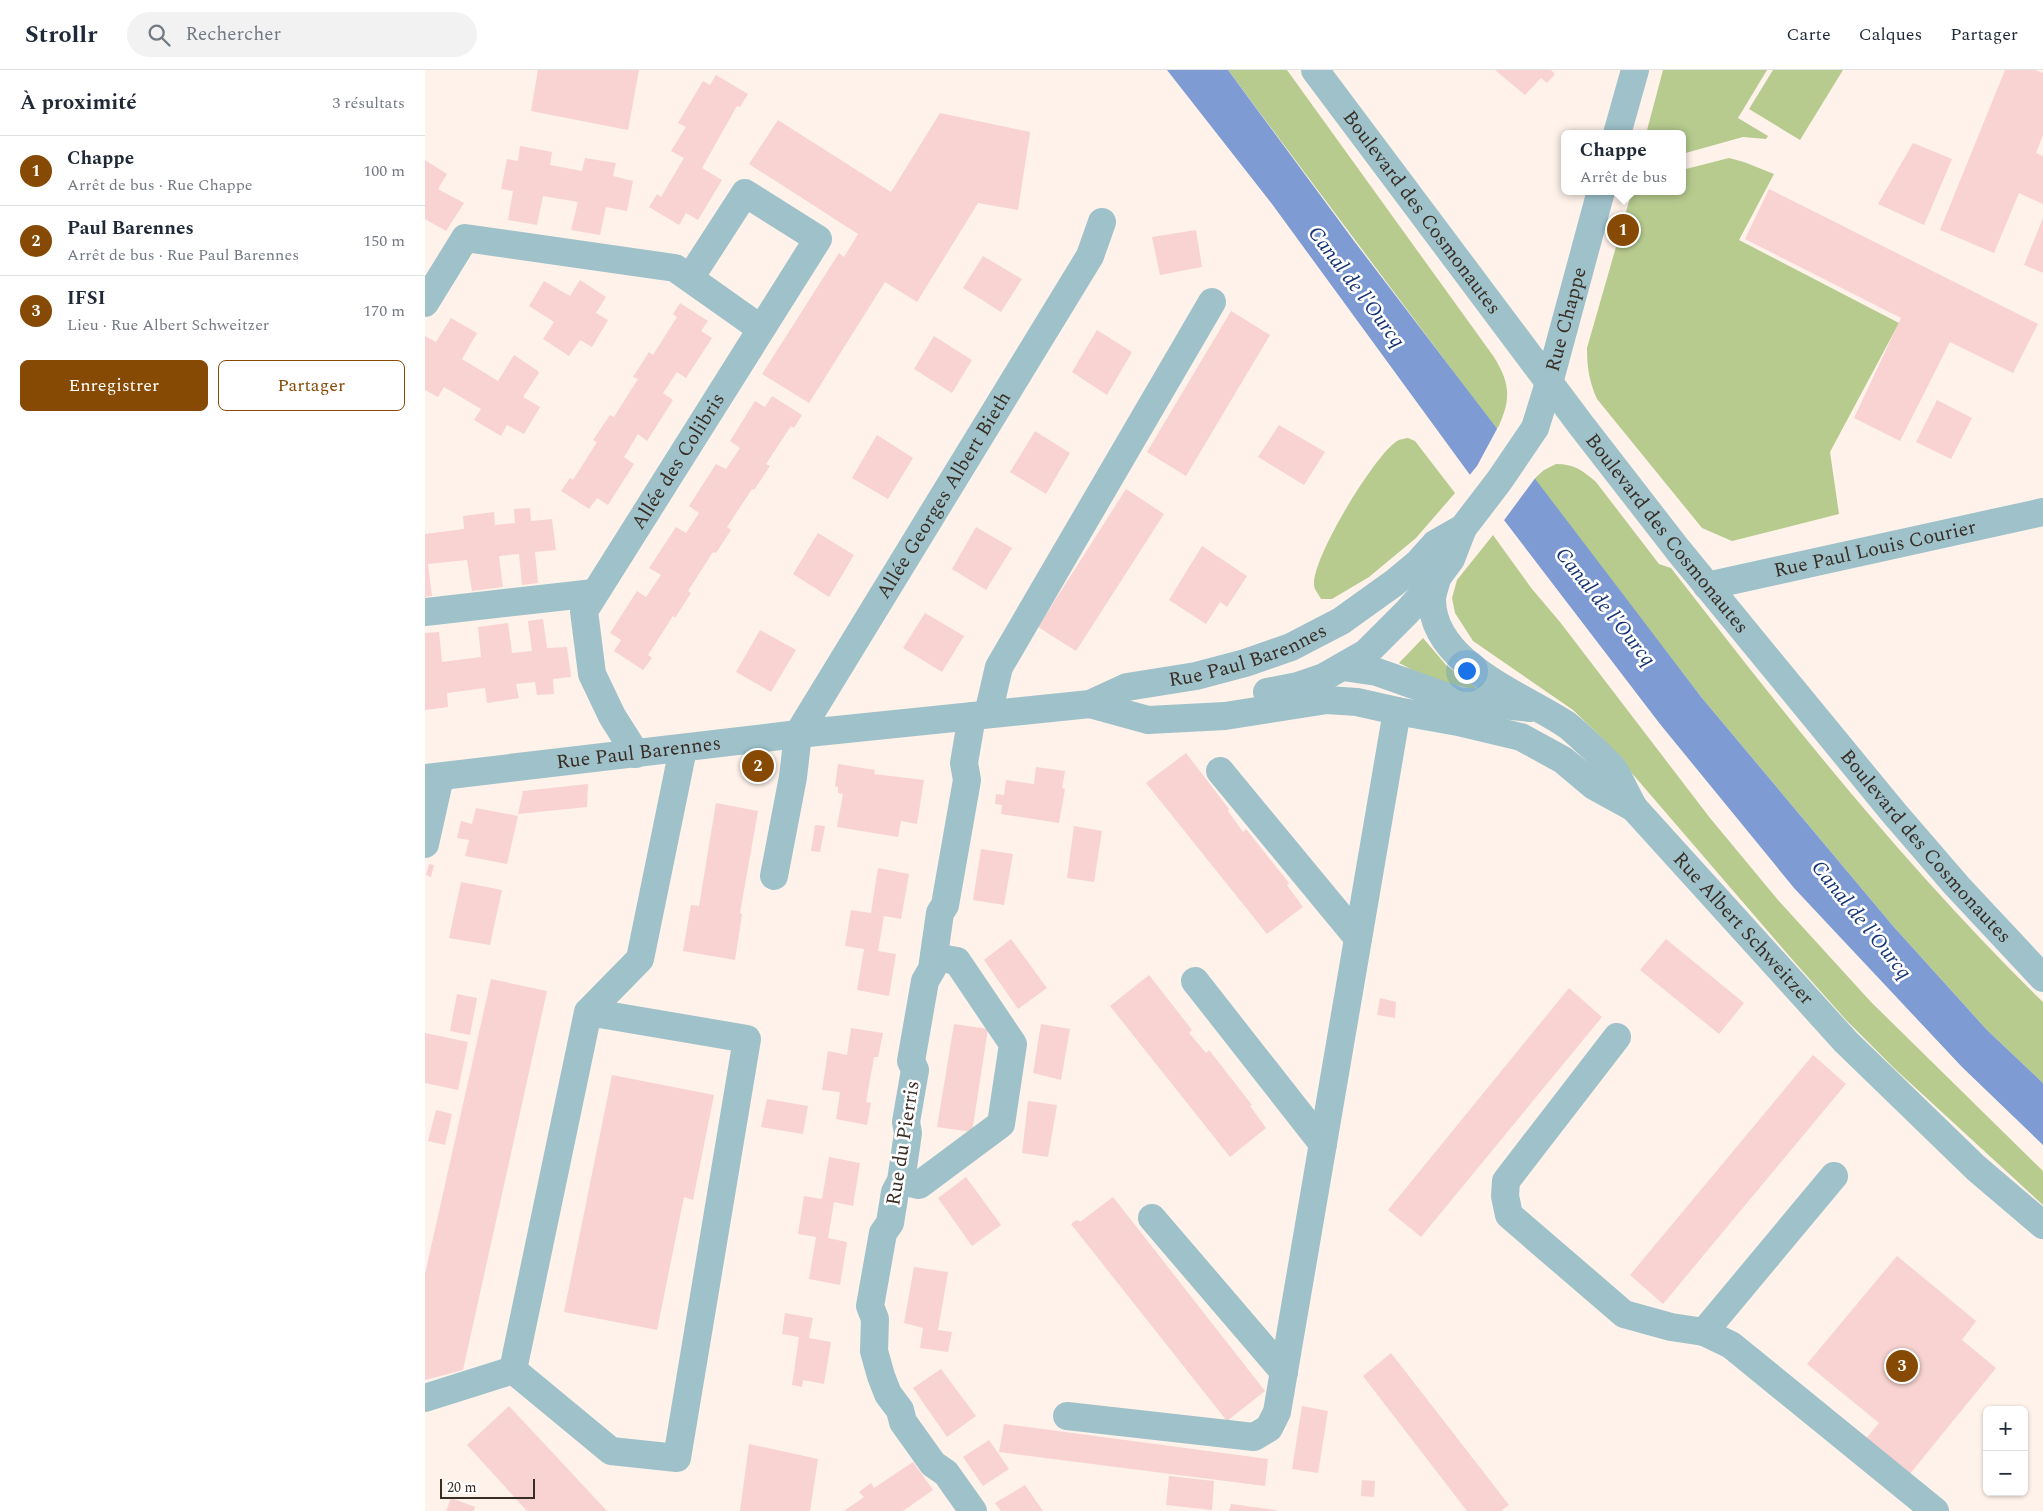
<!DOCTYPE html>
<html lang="fr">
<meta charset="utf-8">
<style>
body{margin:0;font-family:Spectral,serif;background:#f2f2f3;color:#1f2937}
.controls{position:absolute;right:15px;bottom:15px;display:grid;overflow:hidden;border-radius:8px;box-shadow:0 1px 4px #0004}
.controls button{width:45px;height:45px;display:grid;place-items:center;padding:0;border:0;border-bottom:1px solid #e0e1e3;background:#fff;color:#1f2937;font:25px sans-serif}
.scale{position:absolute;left:15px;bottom:12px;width:95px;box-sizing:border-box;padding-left:5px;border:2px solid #392e26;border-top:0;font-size:14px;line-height:18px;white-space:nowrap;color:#392e26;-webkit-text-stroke:4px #fff;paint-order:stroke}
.you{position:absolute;left:1041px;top:600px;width:18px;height:18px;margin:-12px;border:4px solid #fff;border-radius:50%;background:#1a73e8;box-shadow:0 0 0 8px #1a73e833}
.badge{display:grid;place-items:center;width:32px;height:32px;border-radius:50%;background:#864a05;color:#fff;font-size:16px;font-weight:700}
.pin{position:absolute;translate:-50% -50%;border:2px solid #fff;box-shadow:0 1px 5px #0006}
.popup{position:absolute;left:1136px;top:60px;width:125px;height:65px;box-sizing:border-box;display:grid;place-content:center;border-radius:8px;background:#fff;filter:drop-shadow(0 1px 4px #0005);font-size:16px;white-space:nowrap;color:#747a83}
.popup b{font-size:19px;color:#1f2937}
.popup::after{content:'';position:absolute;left:50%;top:100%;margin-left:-10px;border:10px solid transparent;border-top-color:#fff}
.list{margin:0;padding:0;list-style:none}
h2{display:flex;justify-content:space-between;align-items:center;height:65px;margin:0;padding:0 20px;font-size:21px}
h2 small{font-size:16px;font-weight:400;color:#747a83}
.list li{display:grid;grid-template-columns:32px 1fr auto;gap:15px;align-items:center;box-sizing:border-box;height:70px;padding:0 20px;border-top:1px solid #e0e1e3}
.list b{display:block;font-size:19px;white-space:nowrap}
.list p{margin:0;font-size:16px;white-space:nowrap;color:#747a83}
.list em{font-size:16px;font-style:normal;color:#747a83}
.actions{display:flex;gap:10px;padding:15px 20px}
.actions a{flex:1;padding:11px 0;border:1px solid #864a05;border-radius:8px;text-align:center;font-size:18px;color:#864a05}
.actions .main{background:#864a05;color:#fff}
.icon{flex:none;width:28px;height:28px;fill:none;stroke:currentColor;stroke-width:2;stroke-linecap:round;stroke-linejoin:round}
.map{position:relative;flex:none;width:1618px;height:1441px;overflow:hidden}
header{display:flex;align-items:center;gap:30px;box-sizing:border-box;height:70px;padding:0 25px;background:#fff;border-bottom:1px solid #e0e1e3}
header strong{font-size:24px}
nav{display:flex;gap:28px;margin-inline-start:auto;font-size:18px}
.search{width:350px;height:45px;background:#f2f2f3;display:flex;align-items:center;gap:12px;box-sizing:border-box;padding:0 18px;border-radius:28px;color:#747a83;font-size:19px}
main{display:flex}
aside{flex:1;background:#fff}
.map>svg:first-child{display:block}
.green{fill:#b7cb8f}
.water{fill:#7e9cd3}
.pier{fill:#fef2ea}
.building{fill:#f8d3d1}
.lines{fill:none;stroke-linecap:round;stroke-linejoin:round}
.minor{stroke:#9ec1ca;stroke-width:28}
.labels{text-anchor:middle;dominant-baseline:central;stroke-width:5;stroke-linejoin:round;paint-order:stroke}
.street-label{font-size:20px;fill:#392e26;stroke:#fff}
.water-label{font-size:21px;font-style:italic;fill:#153476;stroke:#fff}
</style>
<header>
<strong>Strollr</strong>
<div class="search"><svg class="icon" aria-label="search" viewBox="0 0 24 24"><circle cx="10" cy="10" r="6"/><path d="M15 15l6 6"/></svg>Rechercher</div>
<nav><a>Carte</a><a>Calques</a><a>Partager</a></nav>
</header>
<main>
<aside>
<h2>À proximité<small>3 résultats</small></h2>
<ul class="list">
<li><span class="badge">1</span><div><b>Chappe</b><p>Arrêt de bus · Rue Chappe</p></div><em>100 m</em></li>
<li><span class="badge">2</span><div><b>Paul Barennes</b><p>Arrêt de bus · Rue Paul Barennes</p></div><em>150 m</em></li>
<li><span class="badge">3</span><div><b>IFSI</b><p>Lieu · Rue Albert Schweitzer</p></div><em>170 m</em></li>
</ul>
<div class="actions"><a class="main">Enregistrer</a><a>Partager</a></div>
</aside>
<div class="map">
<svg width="1618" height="1441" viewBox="0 0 1618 1441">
<rect width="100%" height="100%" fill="#fef2ea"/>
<g class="green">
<path d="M803,0H862L1069,287C1086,315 1086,330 1072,360Z"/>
<polygon points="1238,0 1342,0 1313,48 1343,66 1341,69 1318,67 1257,84 1257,64 1221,64"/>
<polygon points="1348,0 1418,0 1375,70 1324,39"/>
<path d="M1304,88L1319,92L1349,104L1314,170L1474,253L1405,382L1414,444L1307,471L1277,458L1172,329C1164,311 1162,297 1162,278L1207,121H1257V100Z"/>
<path d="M983,368L990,371L1030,423L991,468L944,507L907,529H896C894,525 889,519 889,515C887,488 949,386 972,371C975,369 979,369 983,368Z"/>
<path d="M1131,394C1149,394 1157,400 1171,412L1234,494L1246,498C1363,649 1481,798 1618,932V1013L1562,960L1468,856L1277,628L1109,409L1119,400Z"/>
<polygon points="1068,465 1107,519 1135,552 1285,748 1353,830 1446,932 1618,1101 1618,1135 1470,999 1422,951 1366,888 1174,665 1148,640 1048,571 1030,543 1027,528 1032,510"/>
<path d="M998,568L1021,595L1054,620C1022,614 1003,609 974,593Z"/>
</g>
<polygon class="water" points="742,0 803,0 929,171 1277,628 1468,856 1562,960 1618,1013 1618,1075 1537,997 1369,818 1235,654 1056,420 847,134"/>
<polygon class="pier" points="1073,357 1111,407 1077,453 1043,407 1052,396"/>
<g class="building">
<polygon points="113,0 214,0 203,60 106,41"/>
<polygon points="1070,0 1126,0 1130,4 1122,13 1116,8 1100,25"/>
<polygon points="1580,0 1610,0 1618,3 1618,65 1611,83 1618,86 1618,134 1594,123 1569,183 1515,160"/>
<polygon points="291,5 323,24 315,37 312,36 277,98 297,110 273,150 261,143 254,155 224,137 232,124 236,127 259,88 246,81 261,57 253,53 278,11 285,15"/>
<polygon points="515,43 605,62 593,140 553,133 492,232 460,212 384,333 337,304 414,183 419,187 433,164 324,94 353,50 466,122"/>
<polygon points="1488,73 1527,89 1499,155 1453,134"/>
<polygon points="95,76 127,82 125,95 157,101 160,88 191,93 188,106 208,111 202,141 181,137 175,165 146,160 153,132 118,126 112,155 83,150 88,121 76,119 82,89 93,91"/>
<polygon points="0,90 22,104 13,119 39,133 21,161 0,149"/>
<polygon points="1344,119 1613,254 1588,303 1525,272 1475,371 1429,348 1476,248 1320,169"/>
<polygon points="1618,148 1618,203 1599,195"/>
<polygon points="771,160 777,197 735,205 727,167"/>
<polygon points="558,186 597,209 576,242 538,218"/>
<polygon points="155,210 181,227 171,243 183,250 167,277 155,270 144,286 118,269 129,252 104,236 119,211 145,226"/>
<polygon points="255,233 283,251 276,261 287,268 261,308 252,302 238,323 248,330 222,371 213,364 199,387 209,394 183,435 172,428 164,439 136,421 145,408 148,410 172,372 168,370 185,345 189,347 213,309 208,307 224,282 228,285 252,247 248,244"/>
<polygon points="806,241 845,265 761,406 722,382"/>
<polygon points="26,248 52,263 37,289 73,311 89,285 113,301 114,303 98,327 115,337 99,364 82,355 76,366 49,350 56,339 19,317 13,327 0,320 0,266 11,272"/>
<polygon points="672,260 707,282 682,325 647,302"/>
<polygon points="509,266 547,290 527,323 489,299"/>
<polygon points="347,326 377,345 369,358 366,356 341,394 345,396 329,420 327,419 302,457 306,460 291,483 288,482 263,521 266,523 250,548 248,546 223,585 227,588 218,600 189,581 196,570 185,563 212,521 221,527 236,505 224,498 251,457 261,463 274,443 264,436 291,394 301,399 315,378 305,371 330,331 340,337"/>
<polygon points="1512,330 1547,348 1526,389 1491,372"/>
<polygon points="854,355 900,382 879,415 833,387"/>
<polygon points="610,361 645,383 621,424 585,402"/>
<polygon points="452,365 488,388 463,429 427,408"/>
<polygon points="701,419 739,444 651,581 613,557"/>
<polygon points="105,438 106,451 127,449 131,480 110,482 113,513 97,515 94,484 74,486 78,517 47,521 42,490 3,494 7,526 0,527 0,464 39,459 38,446 69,442 70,455 90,453 89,439"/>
<polygon points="551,457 587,478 561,520 527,499"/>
<polygon points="393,463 429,485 404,527 368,504"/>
<polygon points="777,476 822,506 802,537 795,532 781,554 744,530"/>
<polygon points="500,543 539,566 517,602 478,578"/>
<polygon points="118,549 122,578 142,577 146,607 128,609 129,624 112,625 110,612 91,614 94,628 62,633 60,618 22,623 23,637 0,640 0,563 14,562 17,592 56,587 53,557 83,553 87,583 107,581 103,551"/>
<polygon points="335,560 371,580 346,622 311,602"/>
<polygon points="761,683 804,739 803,741 818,762 821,759 864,813 862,815 878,837 842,864 721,713"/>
<polygon points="413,694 450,700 449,704 499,710 492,754 476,751 473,767 412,757 418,724 413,723 413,717 410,716"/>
<polygon points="611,697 640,701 637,718 640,719 634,753 576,744 577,735 570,734 571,724 579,725 581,710 609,714"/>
<polygon points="163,714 162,737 93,744 98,721"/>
<polygon points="291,733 333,741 315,843 317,844 310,890 258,881 266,835 274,836"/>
<polygon points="51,738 93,746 82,794 40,786 44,770 32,768 36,751 47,754"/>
<polygon points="390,755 400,756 395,782 386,781"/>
<polygon points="649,756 677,761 669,812 642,808"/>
<polygon points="556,779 588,784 579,835 548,830"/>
<polygon points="4,794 9,795 6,807 1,805"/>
<polygon points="453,798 484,804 476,849 459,846 453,881 471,884 464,926 432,920 439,879 420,876 426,840 446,843"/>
<polygon points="36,812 77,820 65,875 24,868"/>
<polygon points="586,869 622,918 593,939 559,890"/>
<polygon points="1241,869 1319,933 1294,964 1215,900"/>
<polygon points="724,905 767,960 764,963 781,983 784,980 827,1035 825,1036 841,1058 805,1087 685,936"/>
<polygon points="66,909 122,921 38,1300 0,1310 0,1204"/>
<polygon points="1144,918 1177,947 996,1167 963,1140"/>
<polygon points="32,924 52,928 45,965 25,961"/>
<polygon points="955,928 971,932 970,948 952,945"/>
<polygon points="529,954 563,959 547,1062 512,1057"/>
<polygon points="616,954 645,959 636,1010 608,1003"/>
<polygon points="426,958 458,963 453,987 449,987 441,1032 446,1033 442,1055 411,1049 415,1022 397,1020 403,981 422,985"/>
<polygon points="0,963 43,972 33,1020 0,1013"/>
<polygon points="1388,985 1421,1014 1238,1234 1205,1205"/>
<polygon points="187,1005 289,1025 268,1130 259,1127 232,1260 139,1242"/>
<polygon points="342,1029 383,1036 378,1064 336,1057"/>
<polygon points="603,1031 632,1035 623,1087 597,1083"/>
<polygon points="11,1040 27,1044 20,1075 3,1071"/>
<polygon points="404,1087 435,1093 428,1136 409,1132 403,1168 422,1172 415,1215 384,1209 391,1167 373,1164 379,1126 397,1129"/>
<polygon points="541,1107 576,1155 547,1176 513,1128"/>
<polygon points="688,1127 840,1321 802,1351 646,1154 650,1151 653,1150 655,1152"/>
<polygon points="1472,1186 1551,1251 1537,1270 1571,1298 1484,1405 1440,1370 1454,1353 1382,1294"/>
<polygon points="489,1197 523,1202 513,1260 527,1262 523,1282 495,1278 498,1258 479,1253"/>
<polygon points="360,1243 388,1248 384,1268 406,1272 399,1314 378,1310 377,1317 367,1315 374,1267 357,1264"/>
<polygon points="966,1283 1084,1435 1076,1441 1042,1441 938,1306"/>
<polygon points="516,1299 551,1346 522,1367 488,1318"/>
<polygon points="84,1336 182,1441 102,1441 42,1375"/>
<polygon points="877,1336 903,1341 893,1403 867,1399"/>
<polygon points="579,1354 843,1389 840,1416 574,1382"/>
<polygon points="564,1370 584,1399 558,1416 538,1387"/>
<polygon points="324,1374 393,1389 385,1441 315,1441"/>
<polygon points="488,1392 508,1420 478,1441 419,1441 439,1427 434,1422 446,1413 449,1418"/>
<polygon points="744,1406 789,1411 787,1440 741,1435"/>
<polygon points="937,1410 950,1411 949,1427 936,1426"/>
<polygon points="600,1415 618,1441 576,1441 570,1433"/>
<polygon points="26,1428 50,1437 49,1441 21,1441"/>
<polygon points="806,1434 851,1440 851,1441 804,1441"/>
</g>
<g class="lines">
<g class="minor">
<path id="s1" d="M890,0L1156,355L1253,480L1469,743L1532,816L1618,908"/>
<polyline points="1192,64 1210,0"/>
<polyline points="0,233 40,168 250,198 335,258"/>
<path d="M1012,508C1011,514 1007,523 1007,530C1008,594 1097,625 1142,655C1151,662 1183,692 1189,700C1196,712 1202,725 1209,738"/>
<path id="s2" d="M1282,516L1618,442"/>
<polyline points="0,542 169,523"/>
<polyline points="918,597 952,602 1034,631 1106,638"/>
<polyline points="842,622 873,616 899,607 941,583 982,542 1012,508 1026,489 1038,458"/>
<path id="s3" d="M665,634L723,650L800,646L902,630L932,632L972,641L1033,652L1096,667L1138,690L1169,716L1209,738L1421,972L1551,1098L1618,1155"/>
<polyline points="563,644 574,597 787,232"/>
<polyline points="547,646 539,693 542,710 520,835 515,843 507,899 500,911 486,991 490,1000 481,1052 483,1063 476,1111 470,1122 465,1153 458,1163 445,1236 450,1249 449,1281 456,1306 463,1324 475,1340 478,1352 508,1394 521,1403 548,1441"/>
<path id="s4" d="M211,684L187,646L167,604L159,541L393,169L320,123L265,208"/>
<polyline points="795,701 933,868"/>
<path id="s5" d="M0,708L373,664L665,634L702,617L771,606L820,593L866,577L916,551L969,513L993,493L1010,474L1038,458L1074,411L1110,358L1124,313L1176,121"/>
<polyline points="0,774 15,707"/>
<path id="s6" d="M349,806L368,707L373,664L665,186L677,152"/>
<polyline points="770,911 898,1074"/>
<polyline points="163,942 322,969 252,1388 186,1381 88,1300 163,942 215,889 258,679"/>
<polyline points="1192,967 1081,1111 1080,1126 1084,1145 1199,1244 1246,1257 1279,1262 1306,1275 1510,1441"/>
<polyline points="476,1111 494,1115 576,1054 588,974 532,891 509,887"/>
<polyline points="727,1148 859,1302"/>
<polyline points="1279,1262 1409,1106"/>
<polyline points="0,1328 88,1300"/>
<polyline points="642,1346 829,1367 844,1358 852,1342 972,641"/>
</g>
</g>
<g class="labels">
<g class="street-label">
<text stroke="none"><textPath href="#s1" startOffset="178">Boulevard des Cosmonautes</textPath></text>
<text stroke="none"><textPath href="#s5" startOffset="1326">Rue Chappe</textPath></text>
<text stroke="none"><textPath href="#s4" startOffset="332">Allée des Colibris</textPath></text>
<text stroke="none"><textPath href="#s6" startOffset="424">Allée Georges Albert Bieth</textPath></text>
<text stroke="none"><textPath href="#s1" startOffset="582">Boulevard des Cosmonautes</textPath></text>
<text stroke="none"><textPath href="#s2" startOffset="172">Rue Paul Louis Courier</textPath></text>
<text stroke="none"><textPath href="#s5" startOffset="835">Rue Paul Barennes</textPath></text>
<text stroke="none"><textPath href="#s5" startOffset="215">Rue Paul Barennes</textPath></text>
<text stroke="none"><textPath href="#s1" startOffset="988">Boulevard des Cosmonautes</textPath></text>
<text stroke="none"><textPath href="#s3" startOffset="735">Rue Albert Schweitzer</textPath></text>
<text transform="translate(478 1073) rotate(-81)">Rue du Pierris</text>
</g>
<g class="water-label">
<text transform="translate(931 217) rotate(53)">Canal de l'Ourcq</text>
<text transform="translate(1180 537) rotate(51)">Canal de l'Ourcq</text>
<text transform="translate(1436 850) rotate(51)">Canal de l'Ourcq</text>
</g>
</g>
</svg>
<div class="controls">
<button>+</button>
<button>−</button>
</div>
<div class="scale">20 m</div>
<div class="you"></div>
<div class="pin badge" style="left:1198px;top:160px">1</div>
<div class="popup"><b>Chappe</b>Arrêt de bus</div>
<div class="pin badge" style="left:333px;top:696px">2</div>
<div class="pin badge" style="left:1477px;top:1296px">3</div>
</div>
</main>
